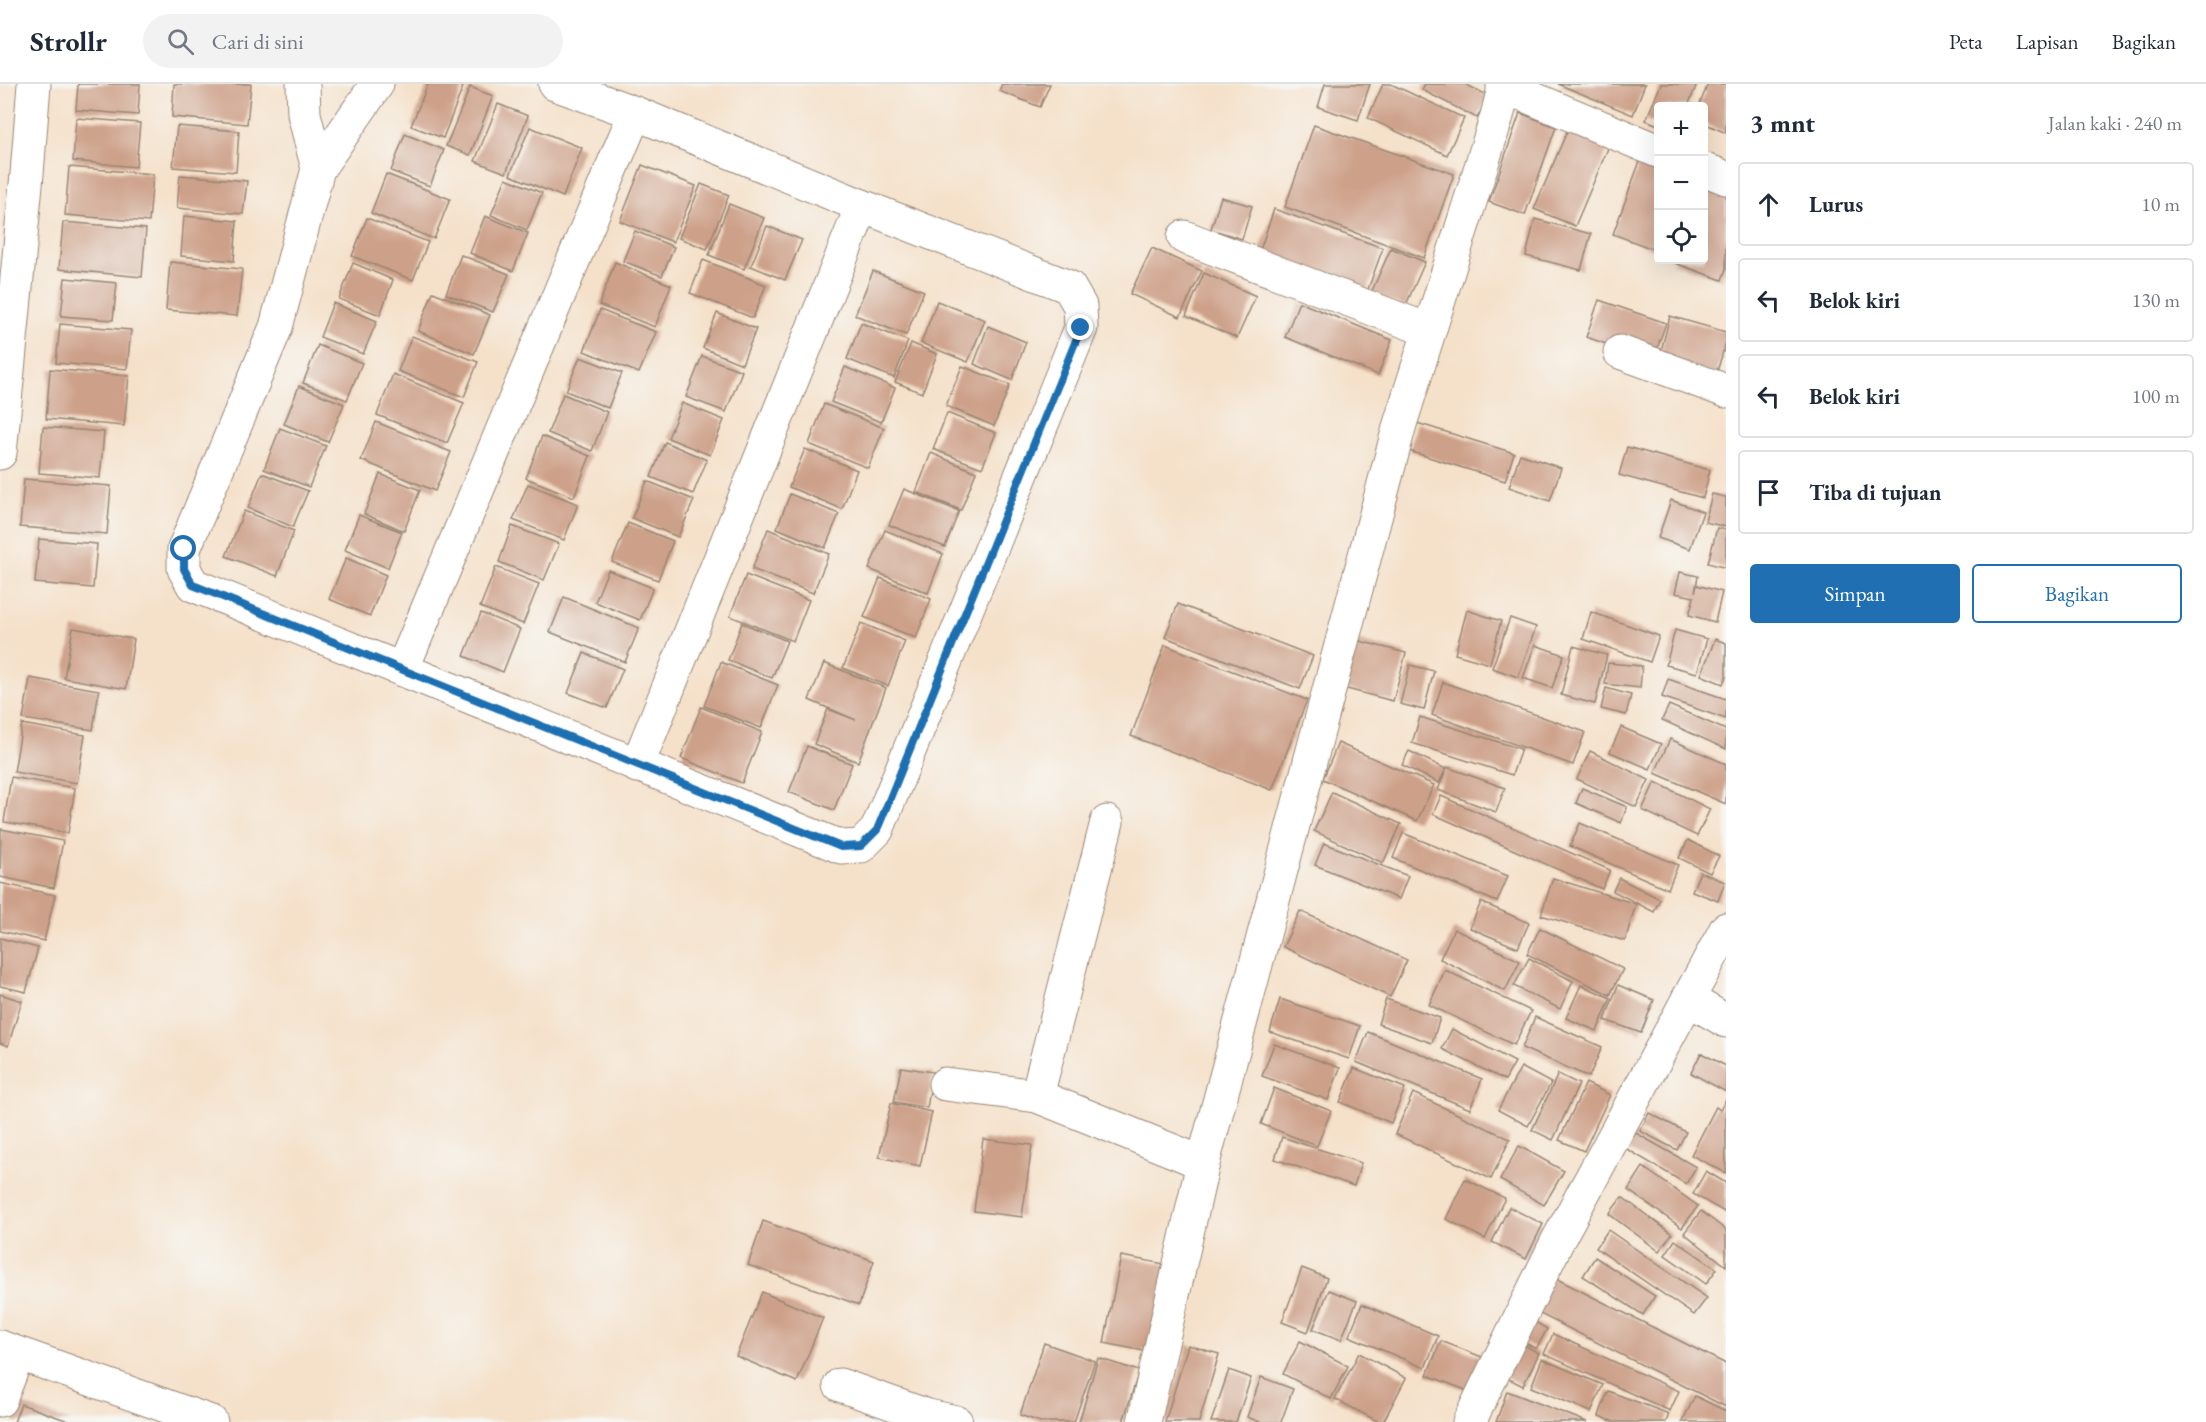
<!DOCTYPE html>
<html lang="id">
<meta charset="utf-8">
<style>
body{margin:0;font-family:"EB Garamond",serif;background:#f2f2f3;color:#1f2937}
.controls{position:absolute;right:18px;top:18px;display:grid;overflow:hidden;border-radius:6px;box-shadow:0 6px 24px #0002}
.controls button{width:54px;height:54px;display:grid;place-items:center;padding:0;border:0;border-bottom:2px solid #e0e1e3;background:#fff;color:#1f2937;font:30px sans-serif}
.stop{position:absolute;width:18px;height:18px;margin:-14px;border:4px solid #1f6fb2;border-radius:50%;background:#fff}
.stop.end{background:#1f6fb2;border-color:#fff;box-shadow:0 2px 6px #0008}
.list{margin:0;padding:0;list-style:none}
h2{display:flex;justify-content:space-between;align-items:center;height:78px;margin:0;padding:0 24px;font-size:26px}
h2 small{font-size:20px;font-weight:400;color:#747a83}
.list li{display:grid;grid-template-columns:39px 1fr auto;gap:18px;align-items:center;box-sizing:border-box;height:84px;margin:0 12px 12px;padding:0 12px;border:2px solid #e0e1e3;border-radius:6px}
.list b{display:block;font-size:22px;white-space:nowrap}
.list em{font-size:20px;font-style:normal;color:#747a83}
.actions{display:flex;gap:12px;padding:18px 24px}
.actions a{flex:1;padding:14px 0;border:2px solid #1f6fb2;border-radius:6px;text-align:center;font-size:21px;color:#1f6fb2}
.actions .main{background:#1f6fb2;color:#fff}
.icon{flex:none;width:33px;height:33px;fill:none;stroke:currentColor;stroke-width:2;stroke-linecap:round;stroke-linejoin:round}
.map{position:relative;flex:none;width:1726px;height:1338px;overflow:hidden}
header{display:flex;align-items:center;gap:36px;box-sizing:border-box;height:84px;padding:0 30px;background:#fff;border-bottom:2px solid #e0e1e3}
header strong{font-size:28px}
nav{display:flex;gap:33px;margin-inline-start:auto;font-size:21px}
.search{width:420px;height:54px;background:#f2f2f3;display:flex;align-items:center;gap:15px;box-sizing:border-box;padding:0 21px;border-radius:33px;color:#747a83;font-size:22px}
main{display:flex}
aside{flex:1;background:#fff}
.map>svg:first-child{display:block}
.building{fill:#cda089}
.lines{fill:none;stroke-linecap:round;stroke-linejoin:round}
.minor-casing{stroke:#988674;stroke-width:35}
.minor{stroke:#fff;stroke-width:33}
.route{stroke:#1f6fb2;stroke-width:8}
</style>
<header>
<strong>Strollr</strong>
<div class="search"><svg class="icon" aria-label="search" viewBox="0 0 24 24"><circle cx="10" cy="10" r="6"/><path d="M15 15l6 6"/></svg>Cari di sini</div>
<nav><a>Peta</a><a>Lapisan</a><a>Bagikan</a></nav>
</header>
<main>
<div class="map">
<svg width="1726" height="1338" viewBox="0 0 1726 1338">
<rect width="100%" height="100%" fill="#f6f6f2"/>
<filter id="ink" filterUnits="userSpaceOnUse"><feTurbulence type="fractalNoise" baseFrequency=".0167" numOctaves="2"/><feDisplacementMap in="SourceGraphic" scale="12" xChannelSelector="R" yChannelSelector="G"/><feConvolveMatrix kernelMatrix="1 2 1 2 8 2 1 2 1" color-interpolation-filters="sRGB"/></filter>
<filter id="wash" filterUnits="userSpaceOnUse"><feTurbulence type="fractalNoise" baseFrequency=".008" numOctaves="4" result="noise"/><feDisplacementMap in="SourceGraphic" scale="24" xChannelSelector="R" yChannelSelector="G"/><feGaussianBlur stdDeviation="1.35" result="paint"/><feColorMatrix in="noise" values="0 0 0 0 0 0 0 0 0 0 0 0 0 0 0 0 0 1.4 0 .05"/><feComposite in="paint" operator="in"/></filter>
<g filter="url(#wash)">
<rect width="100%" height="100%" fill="#f5e1ca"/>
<g id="blocks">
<g class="building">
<polygon points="78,0 140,0 138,31 76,26"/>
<polygon points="174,0 251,0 247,40 172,33"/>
<polygon points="428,0 455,0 463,3 443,54 411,42"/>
<polygon points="1002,0 1050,0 1040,23 999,7"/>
<polygon points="1325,0 1370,0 1358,36 1318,23"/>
<polygon points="1383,0 1391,0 1464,34 1447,71 1368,34"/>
<polygon points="1425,0 1465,0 1489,12 1477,34 1422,6"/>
<polygon points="1558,0 1645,0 1633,31"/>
<polygon points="1661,0 1697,0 1688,22 1658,22 1658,41 1646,36"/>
<polygon points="1708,0 1726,0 1726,49 1704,39 1704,22 1699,22"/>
<polygon points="470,3 493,12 470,71 446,62"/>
<polygon points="498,20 528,32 506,89 475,77"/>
<polygon points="1520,29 1556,43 1525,131 1489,118"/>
<polygon points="76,34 140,39 136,83 73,77"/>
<polygon points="1314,41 1454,90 1424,174 1285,123"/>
<polygon points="177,42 239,47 236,88 173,83"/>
<polygon points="530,43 582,64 563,113 510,91"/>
<polygon points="1568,45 1609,62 1575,142 1534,125"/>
<polygon points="405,50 444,66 430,102 391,87"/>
<polygon points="1640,77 1658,83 1658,167 1613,150"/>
<polygon points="642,81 696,102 673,158 620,137"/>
<polygon points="69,83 153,90 149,138 65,131"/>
<polygon points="386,90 450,115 434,155 371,129"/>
<polygon points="180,91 247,97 243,130 177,124"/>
<polygon points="506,94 542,109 527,146 491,131"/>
<polygon points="1704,97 1726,105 1726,185 1722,196 1672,178 1673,176 1704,176"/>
<polygon points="701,100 729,111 707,165 679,154"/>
<polygon points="1221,113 1252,122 1242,155 1211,145"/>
<polygon points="729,120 764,134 744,185 709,171"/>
<polygon points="1274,125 1383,164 1367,208 1259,169"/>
<polygon points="184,132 237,137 234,177 181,172"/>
<polygon points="485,132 528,149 513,187 470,169"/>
<polygon points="367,134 428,158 413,196 352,172"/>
<polygon points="1535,135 1591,150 1581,186 1526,172"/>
<polygon points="63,138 146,145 142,193 59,185"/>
<polygon points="767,142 802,156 785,196 751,182"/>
<polygon points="635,147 674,163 662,192 623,177"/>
<polygon points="1152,164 1202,187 1180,233 1130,210"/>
<polygon points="1391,164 1425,178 1405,223 1371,209"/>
<polygon points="461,171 509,190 493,228 446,210"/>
<polygon points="703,176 766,201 753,234 690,209"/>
<polygon points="170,178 242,185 237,232 166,226"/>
<polygon points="615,178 671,201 655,243 599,221"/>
<polygon points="353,179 393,196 380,231 339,215"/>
<polygon points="873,187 924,207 906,251 855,231"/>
<polygon points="1204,189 1256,212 1237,254 1186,232"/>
<polygon points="65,194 117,199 113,236 61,232"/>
<polygon points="433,208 490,231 474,270 418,247"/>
<polygon points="1599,216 1666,239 1653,276 1586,253"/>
<polygon points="937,217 985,236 968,278 921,259"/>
<polygon points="1299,218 1392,256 1378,291 1285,253"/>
<polygon points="333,219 377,237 363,270 320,253"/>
<polygon points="600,226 656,248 639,289 584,267"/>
<polygon points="717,229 756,245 742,280 703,264"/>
<polygon points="1670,232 1726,248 1726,258 1716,291 1659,275"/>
<polygon points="861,239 908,257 894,294 847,275"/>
<polygon points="60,240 131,246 127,285 56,279"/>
<polygon points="988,242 1026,258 1012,296 974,280"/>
<polygon points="412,252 478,278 464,313 398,287"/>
<polygon points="911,259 937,270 922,309 895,298"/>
<polygon points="318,261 362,279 347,316 303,299"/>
<polygon points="702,272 742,287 726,328 686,313"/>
<polygon points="580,273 622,289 608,324 566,307"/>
<polygon points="962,282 1010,301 994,342 946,322"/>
<polygon points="845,283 895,304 881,338 831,318"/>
<polygon points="50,285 129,292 124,342 46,335"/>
<polygon points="393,290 464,319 447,359 377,331"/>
<polygon points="299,302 344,320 328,358 284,340"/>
<polygon points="563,310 607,328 592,367 548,349"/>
<polygon points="682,319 724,336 710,371 668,354"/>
<polygon points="824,320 884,344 868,384 809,360"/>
<polygon points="947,329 996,349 982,384 933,365"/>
<polygon points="376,338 451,368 435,407 361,376"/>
<polygon points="1417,339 1514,369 1505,397 1409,367"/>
<polygon points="43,343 104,348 100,394 39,389"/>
<polygon points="280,344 326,362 309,403 264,385"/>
<polygon points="542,352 590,372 574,413 526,394"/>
<polygon points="665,358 707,376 693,410 651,393"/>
<polygon points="1627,363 1710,386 1703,414 1619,391"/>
<polygon points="805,365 857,386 842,425 789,403"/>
<polygon points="931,369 976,388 961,426 916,408"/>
<polygon points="1520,370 1561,384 1550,417 1509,403"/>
<polygon points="262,389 308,407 293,443 248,424"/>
<polygon points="380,390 420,406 404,447 364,430"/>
<polygon points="24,395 111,402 107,450 20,443"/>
<polygon points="647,397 694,416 678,453 632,434"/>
<polygon points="528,400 578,420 564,456 513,436"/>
<polygon points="904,405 959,427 945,463 889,441"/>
<polygon points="790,410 839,430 825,464 777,444"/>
<polygon points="1712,410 1726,413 1726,443 1705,438"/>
<polygon points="1671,416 1703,428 1690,465 1658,454"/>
<polygon points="244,427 294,447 277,492 226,472"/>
<polygon points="359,431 402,448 388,484 345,466"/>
<polygon points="628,439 673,457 658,496 612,478"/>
<polygon points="512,442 559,460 544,496 499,478"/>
<polygon points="1717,444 1726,446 1726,484 1708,479"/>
<polygon points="768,445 829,470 813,509 752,485"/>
<polygon points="885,446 943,470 928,509 869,485"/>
<polygon points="39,455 97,460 93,504 35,499"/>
<polygon points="346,474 386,491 370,532 329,515"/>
<polygon points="496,483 539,500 523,540 480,523"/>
<polygon points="608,486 653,504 640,536 595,518"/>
<polygon points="1680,488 1698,492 1695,508 1697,501 1722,508 1715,538 1689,531 1694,513 1675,509"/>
<polygon points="746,491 809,516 793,557 730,532"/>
<polygon points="880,494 931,515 916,554 864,533"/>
<polygon points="564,513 639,544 625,578 550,548"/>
<polygon points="1178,520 1313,572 1300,605 1165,553"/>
<polygon points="1467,526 1501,537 1490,580 1455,570"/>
<polygon points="1591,528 1659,552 1650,578 1583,555"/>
<polygon points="481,529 520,545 503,588 464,572"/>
<polygon points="1510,534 1536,543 1518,593 1492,584"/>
<polygon points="742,539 787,557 772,594 728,576"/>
<polygon points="861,539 905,557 888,602 843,584"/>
<polygon points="73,544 134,555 126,605 64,594"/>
<polygon points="1675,546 1707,555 1697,589 1666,581"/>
<polygon points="1715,555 1726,559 1726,593 1723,600 1701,591"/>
<polygon points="1356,556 1406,569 1393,617 1343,604"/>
<polygon points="1165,561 1307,616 1272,706 1131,652"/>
<polygon points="1535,561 1564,571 1552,604 1523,594"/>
<polygon points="1573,562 1607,571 1595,620 1561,611"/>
<polygon points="584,569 623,585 607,624 568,609"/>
<polygon points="721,578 778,601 761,644 704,622"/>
<polygon points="824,579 886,604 858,678 814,660 828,625 856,636 809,616"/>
<polygon points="1608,579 1642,582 1640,604 1605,600"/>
<polygon points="1410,581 1434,587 1424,626 1400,620"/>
<polygon points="30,594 99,606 93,646 23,635"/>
<polygon points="1668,595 1726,615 1726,635 1662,613"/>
<polygon points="1443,598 1585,648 1573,681 1432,631"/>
<polygon points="1606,604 1631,611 1626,631 1601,625"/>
<polygon points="1669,621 1726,646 1726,665 1662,636"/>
<polygon points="701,623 762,648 742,699 681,674"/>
<polygon points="1420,633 1521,665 1512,691 1412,659"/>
<polygon points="22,640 85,651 77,699 14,688"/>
<polygon points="1621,643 1661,660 1650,685 1610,668"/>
<polygon points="1670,655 1726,680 1726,720 1655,689"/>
<polygon points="1338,659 1434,701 1417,737 1323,695"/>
<polygon points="807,662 852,680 834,726 789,708"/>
<polygon points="1409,667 1446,685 1439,699 1402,681"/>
<polygon points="1590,667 1649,696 1636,723 1577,695"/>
<polygon points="1447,683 1505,704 1496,728 1438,706"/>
<polygon points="11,693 75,704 68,749 4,738"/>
<polygon points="1655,698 1710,725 1697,752 1642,726"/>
<polygon points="1582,704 1627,723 1621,739 1576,719"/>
<polygon points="1332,708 1401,740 1383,779 1314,747"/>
<polygon points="1441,712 1610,786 1602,805 1433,730"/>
<polygon points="1580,739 1678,781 1668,805 1570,762"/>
<polygon points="1,745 63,757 54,804 0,793"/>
<polygon points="1403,749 1508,792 1497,818 1393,774"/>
<polygon points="1688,756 1719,772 1710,789 1679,774"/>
<polygon points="1324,759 1408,792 1399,815 1315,781"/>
<polygon points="1700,788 1725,798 1718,817 1692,807"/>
<polygon points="1553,794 1636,820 1625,857 1541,831"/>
<polygon points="1619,794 1660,815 1654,828 1613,807"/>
<polygon points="0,799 55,811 44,857 0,847"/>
<polygon points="1481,818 1529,839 1518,864 1470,844"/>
<polygon points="1300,827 1407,876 1390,913 1283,863"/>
<polygon points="1540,844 1623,885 1610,911 1527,870"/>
<polygon points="1454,845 1520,877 1505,907 1440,875"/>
<polygon points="0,854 38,864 26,908 0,902"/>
<polygon points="1529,874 1573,897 1560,925 1514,902"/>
<polygon points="1445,886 1531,927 1514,961 1429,921"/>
<polygon points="1581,901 1611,914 1597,947 1566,934"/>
<polygon points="1618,901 1654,916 1641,949 1605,936"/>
<polygon points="0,910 22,917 8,962 0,959"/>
<polygon points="1280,915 1360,942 1349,975 1270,948"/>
<polygon points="1386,915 1440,934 1432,959 1378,940"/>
<polygon points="1535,933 1602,963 1589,993 1522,964"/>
<polygon points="1452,945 1515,978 1505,996 1442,965"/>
<polygon points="1368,948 1482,995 1470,1025 1356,978"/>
<polygon points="1274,960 1340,984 1328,1016 1262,992"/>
<polygon points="1701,969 1726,982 1726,1008 1691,989"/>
<polygon points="901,983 933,988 927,1024 894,1018"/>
<polygon points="1521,983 1551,999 1528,1042 1498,1026"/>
<polygon points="1354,984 1405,1004 1391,1039 1340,1018"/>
<polygon points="1558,990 1579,1000 1553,1056 1532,1046"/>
<polygon points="1586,999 1610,1011 1584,1067 1559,1056"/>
<polygon points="1274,1004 1331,1027 1317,1062 1261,1040"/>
<polygon points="1413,1009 1510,1055 1491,1095 1395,1050"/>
<polygon points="1726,1015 1726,1089 1691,1071 1716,1023 1720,1026"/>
<polygon points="891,1019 932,1028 920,1082 879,1073"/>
<polygon points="1649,1029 1686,1048 1677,1066 1640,1047"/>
<polygon points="1634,1048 1696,1083 1686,1100 1625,1064"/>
<polygon points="1282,1053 1361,1079 1354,1102 1275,1075"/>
<polygon points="983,1055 1032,1061 1022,1133 974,1127"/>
<polygon points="1519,1062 1564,1087 1544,1121 1500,1096"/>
<polygon points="1643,1083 1698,1122 1682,1144 1628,1106"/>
<polygon points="1706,1087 1726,1099 1726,1129 1693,1110"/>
<polygon points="1465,1095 1505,1114 1485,1155 1446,1135"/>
<polygon points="1622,1113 1672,1150 1659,1167 1609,1130"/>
<polygon points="1509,1123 1543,1140 1526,1175 1492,1158"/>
<polygon points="1701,1127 1726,1146 1726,1182 1684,1149"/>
<polygon points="763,1137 874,1177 859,1221 748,1181"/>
<polygon points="1608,1146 1707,1214 1694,1231 1596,1164"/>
<polygon points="1675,1156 1717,1185 1706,1200 1665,1171"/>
<polygon points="1121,1172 1170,1181 1154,1269 1104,1259"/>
<polygon points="1595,1173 1655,1212 1643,1231 1583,1192"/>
<polygon points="1302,1184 1327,1194 1308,1248 1282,1238"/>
<polygon points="1553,1193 1726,1280 1726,1323 1536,1228"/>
<polygon points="1329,1206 1357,1217 1341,1256 1313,1245"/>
<polygon points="762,1208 823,1234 797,1298 736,1272"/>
<polygon points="1362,1220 1438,1252 1425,1284 1349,1252"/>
<polygon points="1532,1236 1547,1245 1536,1265 1520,1256"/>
<polygon points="1553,1250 1679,1307 1670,1327 1544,1270"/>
<polygon points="1300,1257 1348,1282 1331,1315 1283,1290"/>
<polygon points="1441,1257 1482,1273 1468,1307 1427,1291"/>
<polygon points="1044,1259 1095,1277 1074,1338 1040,1338 1020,1331"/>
<polygon points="1520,1259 1539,1269 1523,1302 1503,1292"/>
<polygon points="1188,1261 1219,1270 1199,1338 1165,1338"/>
<polygon points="1359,1269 1406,1294 1383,1338 1379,1338 1335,1315"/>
<polygon points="1098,1274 1139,1287 1123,1338 1079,1338"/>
<polygon points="1542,1275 1603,1301 1591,1328 1531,1303"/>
<polygon points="1229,1286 1251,1294 1236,1338 1211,1338"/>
<polygon points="1261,1293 1293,1305 1281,1338 1260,1338 1247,1333"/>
<polygon points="1507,1307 1587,1338 1496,1338"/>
<polygon points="1608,1307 1669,1330 1666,1338 1614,1338 1599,1332"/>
<polygon points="1695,1312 1726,1327 1726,1338 1682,1338"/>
<polygon points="21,1320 71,1338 14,1338"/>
</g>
</g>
</g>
<g filter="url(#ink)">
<use href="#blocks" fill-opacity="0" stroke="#988674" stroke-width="1.5"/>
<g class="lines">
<defs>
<g id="minor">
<polyline points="303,0 304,30 318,85 276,243 184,465 184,485 193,501 841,763 861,762 877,746 1081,244 1080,222 1069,203 862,122 635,29 555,0"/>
<polyline points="1503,2 1658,67"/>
<polyline points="318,85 377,0"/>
<polyline points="1704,85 1726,94"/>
<polyline points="1184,153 1428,246"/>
<polyline points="1620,268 1726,307"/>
<polyline points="0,369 27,90 34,0"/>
<polyline points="402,586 635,29"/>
<polyline points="637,682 862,122"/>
<polyline points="1688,915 1726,937"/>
<polyline points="945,1000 1037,1012 1203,1079"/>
<polyline points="1037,1012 1107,738"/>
<polyline points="0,1263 211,1338"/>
<polyline points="840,1301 928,1332 956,1338"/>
<polyline points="0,1316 18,1270"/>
<polyline points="1144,1338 1203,1079 1400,340 1497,32 1505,0"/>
<polyline points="1469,1338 1558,1156 1726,845"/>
</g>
</defs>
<use href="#minor" class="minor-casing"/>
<use href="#minor" class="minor"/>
</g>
</g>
<g class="lines" filter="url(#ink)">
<polyline class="route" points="184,465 184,485 193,501 841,763 861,762 877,746 1081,244"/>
</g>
</svg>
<div class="controls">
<button>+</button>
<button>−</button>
<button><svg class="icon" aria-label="locate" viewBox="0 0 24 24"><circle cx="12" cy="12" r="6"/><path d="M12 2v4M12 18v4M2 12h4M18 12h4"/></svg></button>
</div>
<div class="stop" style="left:184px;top:465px"></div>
<div class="stop end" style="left:1081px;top:244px"></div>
</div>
<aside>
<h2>3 mnt<small>Jalan kaki · 240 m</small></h2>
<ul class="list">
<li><svg class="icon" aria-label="ahead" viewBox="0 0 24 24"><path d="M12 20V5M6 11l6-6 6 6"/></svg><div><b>Lurus</b></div><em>10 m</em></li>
<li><svg class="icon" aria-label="left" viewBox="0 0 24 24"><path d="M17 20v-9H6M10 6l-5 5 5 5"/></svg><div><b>Belok kiri</b></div><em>130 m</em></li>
<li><svg class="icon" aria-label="left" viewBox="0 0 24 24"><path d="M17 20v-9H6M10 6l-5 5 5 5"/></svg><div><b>Belok kiri</b></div><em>100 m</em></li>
<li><svg class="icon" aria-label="arrive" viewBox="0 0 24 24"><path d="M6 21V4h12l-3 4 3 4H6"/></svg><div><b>Tiba di tujuan</b></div></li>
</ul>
<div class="actions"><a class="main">Simpan</a><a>Bagikan</a></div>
</aside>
</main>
